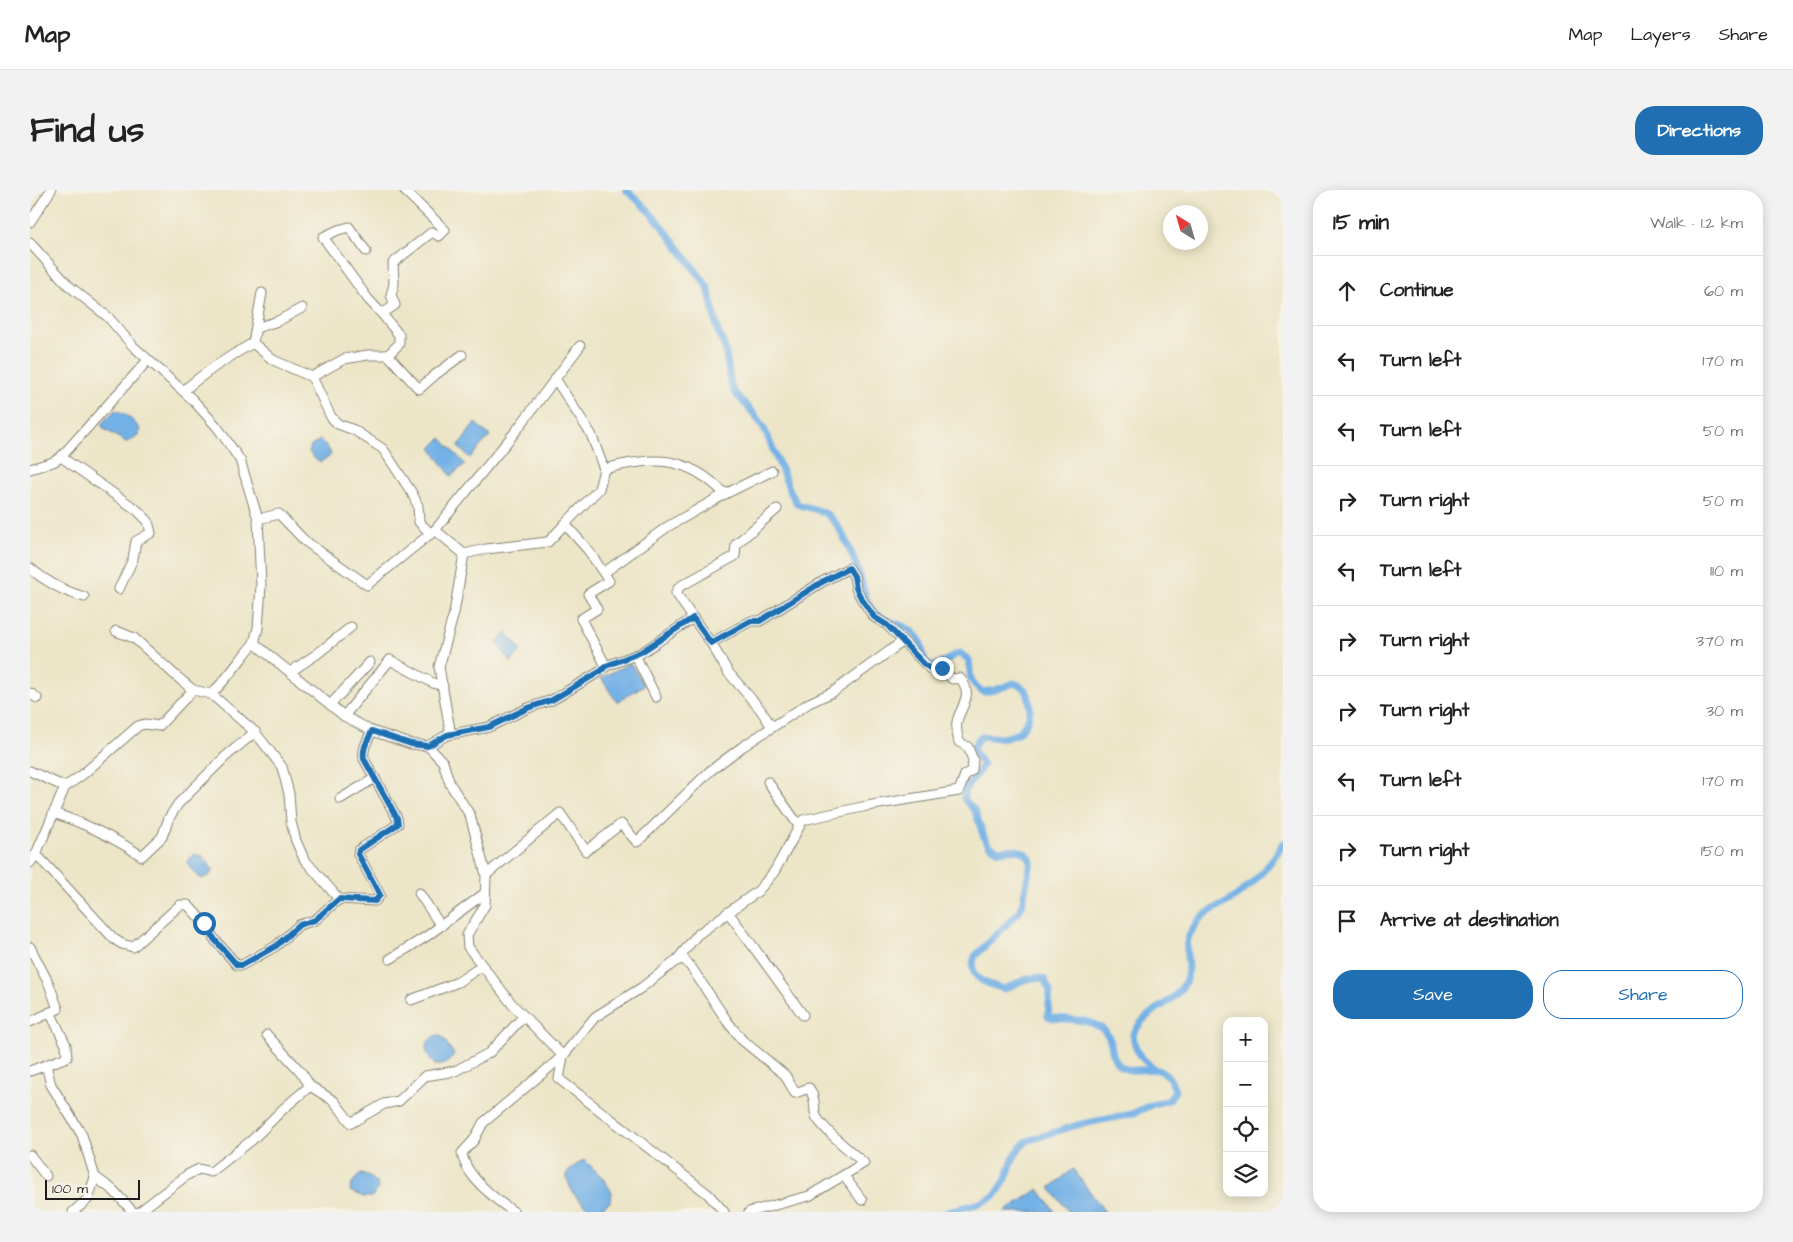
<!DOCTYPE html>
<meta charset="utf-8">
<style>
body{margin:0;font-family:"Architects Daughter",sans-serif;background:#f2f2f2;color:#222}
.controls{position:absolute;right:15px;bottom:15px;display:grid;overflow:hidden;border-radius:10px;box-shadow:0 2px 12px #0003}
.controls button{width:45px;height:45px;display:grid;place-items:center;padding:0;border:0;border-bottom:1px solid #e0e0e0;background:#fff;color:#222;font:25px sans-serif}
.compass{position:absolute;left:1133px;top:15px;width:45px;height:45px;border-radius:50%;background:#fff;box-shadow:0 2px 12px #0003;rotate:323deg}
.scale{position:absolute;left:15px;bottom:12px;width:95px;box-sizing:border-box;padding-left:5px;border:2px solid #1c1c1c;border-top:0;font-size:14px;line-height:18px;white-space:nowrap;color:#1c1c1c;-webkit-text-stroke:4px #f7f3e8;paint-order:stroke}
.stop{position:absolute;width:15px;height:15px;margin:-11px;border:4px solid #1f6fb2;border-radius:50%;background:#fff}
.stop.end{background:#1f6fb2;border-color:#fff;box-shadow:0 1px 5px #0008}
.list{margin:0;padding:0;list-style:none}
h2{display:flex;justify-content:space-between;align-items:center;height:65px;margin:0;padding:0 20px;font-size:21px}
h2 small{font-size:16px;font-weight:400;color:#767676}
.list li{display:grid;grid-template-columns:32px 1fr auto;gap:15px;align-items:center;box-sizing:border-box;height:70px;padding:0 20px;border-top:1px solid #e0e0e0}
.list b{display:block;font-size:19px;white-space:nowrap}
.list em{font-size:16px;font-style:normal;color:#767676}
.actions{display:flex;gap:10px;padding:15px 20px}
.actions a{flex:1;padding:11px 0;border:1px solid #1f6fb2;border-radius:20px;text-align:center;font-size:18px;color:#1f6fb2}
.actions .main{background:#1f6fb2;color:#fff}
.icon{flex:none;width:28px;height:28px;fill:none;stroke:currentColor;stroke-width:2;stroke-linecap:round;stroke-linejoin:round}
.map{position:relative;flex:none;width:1253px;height:1022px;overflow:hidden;border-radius:20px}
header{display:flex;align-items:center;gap:30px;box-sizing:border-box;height:70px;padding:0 25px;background:#fff;border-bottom:1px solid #e0e0e0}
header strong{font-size:24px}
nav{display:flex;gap:28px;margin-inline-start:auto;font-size:18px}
.intro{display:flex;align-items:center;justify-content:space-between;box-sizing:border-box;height:120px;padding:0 30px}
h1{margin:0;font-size:35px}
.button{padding:12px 22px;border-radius:20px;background:#1f6fb2;color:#fff;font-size:18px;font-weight:700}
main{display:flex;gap:30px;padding:0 30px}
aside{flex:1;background:#fff;border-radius:20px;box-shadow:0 2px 12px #0003}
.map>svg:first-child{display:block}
.water{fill:#73b1e6;stroke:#486681}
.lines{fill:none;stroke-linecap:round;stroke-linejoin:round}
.canal{stroke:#73b1e6;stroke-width:7}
.minor-casing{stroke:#848072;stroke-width:11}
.minor{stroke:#fff;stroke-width:9}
.route{stroke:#1f6fb2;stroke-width:6}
</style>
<header>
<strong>Map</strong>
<nav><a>Map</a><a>Layers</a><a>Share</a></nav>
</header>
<div class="intro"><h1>Find us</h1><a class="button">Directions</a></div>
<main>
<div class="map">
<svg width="1253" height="1022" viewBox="0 0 1253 1022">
<rect width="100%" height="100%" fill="#f7f3e8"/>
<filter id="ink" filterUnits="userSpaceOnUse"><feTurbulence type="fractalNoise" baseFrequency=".02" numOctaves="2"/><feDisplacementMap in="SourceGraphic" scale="10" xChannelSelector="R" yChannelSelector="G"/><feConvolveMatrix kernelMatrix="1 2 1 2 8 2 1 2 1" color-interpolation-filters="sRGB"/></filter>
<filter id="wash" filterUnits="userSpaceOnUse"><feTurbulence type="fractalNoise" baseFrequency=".0096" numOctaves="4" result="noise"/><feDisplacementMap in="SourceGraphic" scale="20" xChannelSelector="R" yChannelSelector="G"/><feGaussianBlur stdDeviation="1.12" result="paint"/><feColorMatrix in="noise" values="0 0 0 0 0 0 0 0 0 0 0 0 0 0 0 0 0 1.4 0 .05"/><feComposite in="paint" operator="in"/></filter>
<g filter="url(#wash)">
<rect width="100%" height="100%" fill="#ece5c7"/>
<g class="water">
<path d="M85,220C97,224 103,230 110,239L109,245L102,250L96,252L74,239L71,234Z"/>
<polygon points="445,233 460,246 440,268 428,257"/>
<polygon points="411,248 435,274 421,286 401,258"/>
<polygon points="290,250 298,258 301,264 299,267 290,272 286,270 279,262 281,256"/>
<polygon points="477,443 491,460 481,472 466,452"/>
<polygon points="600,473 614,495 587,512 571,488"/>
<path d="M164,664L173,667L183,680L180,685L172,689C166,685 159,677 157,671Z"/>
<path d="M406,845L412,847L424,864C419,872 415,876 405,875C395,863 391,854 406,845Z"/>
<path d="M555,970L572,987L582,1002L581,1011L570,1019L561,1020C547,1009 540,1003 536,984L550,972Z"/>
<polygon points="1043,979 1075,1022 1039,1022 1020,998"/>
<polygon points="330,984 337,985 347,993 348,999 342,1007 333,1007 320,1001 322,993"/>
<polygon points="1009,999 1025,1022 974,1022"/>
</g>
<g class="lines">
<g class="canal">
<path d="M596,0C628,25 648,59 673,90L678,98L688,141L695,158L701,196L705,203L724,224L734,238L761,303L767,314C777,318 791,319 799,326C812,337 824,369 830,386C834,398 835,415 846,424C860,435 875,431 888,448C895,456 890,474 903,476C910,477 921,465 930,463L939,470C942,488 936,489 953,502L965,500L984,493C992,496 998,500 999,509C1003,528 993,547 971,548C965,548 956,545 951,547C946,549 945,555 943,560L953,575L934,601V609L945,621L954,647L959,655L969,661C980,659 998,658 1001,672L992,715L988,723L945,766C936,789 957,794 974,799C987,794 1001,784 1014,789L1020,801L1018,826L1023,828C1044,830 1076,828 1081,854C1082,861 1083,870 1089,875C1107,891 1134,862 1145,901L1139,910L1121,915L1102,924L1047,935L997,951L990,958L984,967L975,991L965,1006L950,1013L917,1022"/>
<path d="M1123,878C1108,865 1106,864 1103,844C1108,836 1113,829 1120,824C1132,815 1146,808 1154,794C1162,781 1155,767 1157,753C1158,745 1165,735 1170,729C1178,720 1189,718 1199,711C1220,698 1241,675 1253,653"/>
</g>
</g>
</g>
<g filter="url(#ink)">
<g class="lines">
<defs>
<g id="minor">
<polyline points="0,32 21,0"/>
<path d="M0,53L39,96L78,127L103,156L163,210L188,238L210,270L228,329L231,396L228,438L224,453L314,526L342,541L381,554L398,556L413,572L420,594L440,625L456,685L455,715L437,745L438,757L482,814L533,866L453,933L444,950L432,963C435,986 466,1010 484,1022"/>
<polyline points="336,61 319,37 308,40 293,47 338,109 352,124"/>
<polyline points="226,138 248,131 272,118"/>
<polyline points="223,153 243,170 282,187 301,227 308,234 324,240 353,259 382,303 388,316 389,332 401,344"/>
<polyline points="358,165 369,154 369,145 352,124 365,115 361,105 364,94 363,73 402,42 409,46 415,40 375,1"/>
<polyline points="282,187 314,169 338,165 358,165 389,199 405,185 432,165"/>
<polyline points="526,190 561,244 574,279 569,299 535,334 558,360 579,391 558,404 567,419 551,429 576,476"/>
<path d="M153,201C175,182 198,167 223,153L232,103"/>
<polyline points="31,267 107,320 118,331 121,343 106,351 103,369 89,399"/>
<polyline points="0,279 23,272 31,267 118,170"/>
<path d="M574,279C624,266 657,265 695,304"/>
<polyline points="228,329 249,324 275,351 337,395 405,340 486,241 550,156"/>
<polyline points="434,364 456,359 518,352 535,334"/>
<path d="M0,378C16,392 33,401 54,407"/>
<polyline points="575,382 637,337 695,304 742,281"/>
<polyline points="663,428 646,403 649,397 705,366 706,354 747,319"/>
<polyline points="86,441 104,448 145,485 163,500"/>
<polyline points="681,453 698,482 730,519 742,537"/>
<polyline points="605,465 626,507"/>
<polyline points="260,482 287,464 321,437"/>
<polyline points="0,503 7,508"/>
<polyline points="181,504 225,542 252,577 259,604 261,632 266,651 274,669 309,709"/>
<polyline points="301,514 340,472"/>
<polyline points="314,526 360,470 403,493 413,496"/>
<path d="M417,545L459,537L498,518L522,510L571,481L576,476L611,463L663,428L681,453L721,431H730L792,392L819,378L824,386L826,398L831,408L844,427L857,435L900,479L912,478L922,489L930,488C943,503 933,514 928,528C925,536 927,545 929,552L938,557L943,570L942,580L935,585L929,601L837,616L773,630L744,682L728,701L667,745L646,771L611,798L565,827L533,866L529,889L678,1004L694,1022"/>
<polyline points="398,556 417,545 420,540 409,477 424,423 434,364 405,340"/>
<polyline points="0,581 35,597"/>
<polyline points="738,592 769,636"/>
<polyline points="310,609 345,588"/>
<path d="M23,623C55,633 84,648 112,666L132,647L139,628L148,614L195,567L225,542"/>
<path d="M6,664L84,749L92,754L103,757L150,715H158L174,733L185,750L207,775H212L246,756L269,735L285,730L309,709L345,711L350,705L328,664L329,660L368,634L367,628L334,569C332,558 338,550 342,541"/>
<path d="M0,673L6,664L35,597L52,585L108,536L115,534L129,536L163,500L181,504C198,489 210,469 224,453"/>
<polyline points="456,685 530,623 556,661 591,634 607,652 680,581 712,557 779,513 803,502 872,452"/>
<polyline points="389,703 411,736"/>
<polyline points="698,722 773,825"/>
<polyline points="0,757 19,794 28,819 0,832"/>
<polyline points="360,769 397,746 455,703"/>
<path d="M646,771L654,769L661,777L697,831L712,850L755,885L765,903L779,898C788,911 782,920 787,928C796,942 821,962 834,973L779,1006L719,1022"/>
<polyline points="381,810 428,792 452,776"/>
<polyline points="20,822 36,855 37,867 16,875 21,895 52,945 65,987 58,1009 43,1022"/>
<polyline points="237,845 271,882 280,896"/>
<polyline points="0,881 16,875"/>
<polyline points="0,965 16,986"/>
<polyline points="814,986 832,1010"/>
<polyline points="65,987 83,1000 103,1022"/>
<polyline points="109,1022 157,985 169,979 181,982 222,950 253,919 280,896 304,911 321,933 354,914 369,911 395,886 425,881 459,863 494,826"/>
</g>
</defs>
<use href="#minor" class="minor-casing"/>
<use href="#minor" class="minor"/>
</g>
</g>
<g class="lines" filter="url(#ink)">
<path class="route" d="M174,733L185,750L207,775H212L246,756L269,735L285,730L309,709L345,711L350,705L328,664L329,660L368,634L367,628L334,569C332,558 338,550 342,541L381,554L398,556L417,545L459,537L498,518L522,510L571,481L576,476L611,462L663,428L681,453L721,431H730L792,392L819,378L824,386L826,398L831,408L844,427L857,435L895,475L900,478H912"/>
</g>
</svg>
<div class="controls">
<button>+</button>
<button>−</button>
<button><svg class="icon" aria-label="locate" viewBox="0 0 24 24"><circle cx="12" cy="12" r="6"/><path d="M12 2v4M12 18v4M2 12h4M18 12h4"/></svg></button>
<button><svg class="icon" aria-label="layers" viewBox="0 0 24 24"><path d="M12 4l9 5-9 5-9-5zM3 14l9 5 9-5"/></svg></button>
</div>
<svg class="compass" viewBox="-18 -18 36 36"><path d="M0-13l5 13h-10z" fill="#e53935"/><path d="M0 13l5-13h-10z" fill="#767676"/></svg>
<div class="scale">100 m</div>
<div class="stop" style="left:174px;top:733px"></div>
<div class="stop end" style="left:912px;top:478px"></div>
</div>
<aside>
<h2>15 min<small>Walk · 1.2 km</small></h2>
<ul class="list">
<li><svg class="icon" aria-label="ahead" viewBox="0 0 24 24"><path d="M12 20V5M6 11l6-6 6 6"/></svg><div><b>Continue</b></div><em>60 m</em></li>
<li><svg class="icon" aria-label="left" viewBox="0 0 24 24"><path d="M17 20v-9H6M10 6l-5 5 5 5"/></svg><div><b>Turn left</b></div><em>170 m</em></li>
<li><svg class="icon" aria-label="left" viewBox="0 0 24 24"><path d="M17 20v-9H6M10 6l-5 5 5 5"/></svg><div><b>Turn left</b></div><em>50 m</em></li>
<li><svg class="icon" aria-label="right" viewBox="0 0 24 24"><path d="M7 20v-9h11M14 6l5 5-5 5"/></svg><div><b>Turn right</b></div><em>50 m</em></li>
<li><svg class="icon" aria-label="left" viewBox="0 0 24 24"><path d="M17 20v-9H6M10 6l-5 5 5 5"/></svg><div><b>Turn left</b></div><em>110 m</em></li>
<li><svg class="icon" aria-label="right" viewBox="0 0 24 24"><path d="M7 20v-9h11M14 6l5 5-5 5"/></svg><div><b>Turn right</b></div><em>370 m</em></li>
<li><svg class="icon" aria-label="right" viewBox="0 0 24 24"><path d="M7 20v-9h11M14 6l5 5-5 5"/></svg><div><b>Turn right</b></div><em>30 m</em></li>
<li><svg class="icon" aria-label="left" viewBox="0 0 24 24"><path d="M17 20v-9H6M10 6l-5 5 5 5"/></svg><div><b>Turn left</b></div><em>170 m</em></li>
<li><svg class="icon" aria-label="right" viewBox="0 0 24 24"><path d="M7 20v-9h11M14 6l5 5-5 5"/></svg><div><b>Turn right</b></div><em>150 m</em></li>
<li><svg class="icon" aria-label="arrive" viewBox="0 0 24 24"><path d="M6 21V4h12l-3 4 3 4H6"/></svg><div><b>Arrive at destination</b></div></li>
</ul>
<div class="actions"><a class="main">Save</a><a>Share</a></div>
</aside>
</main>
